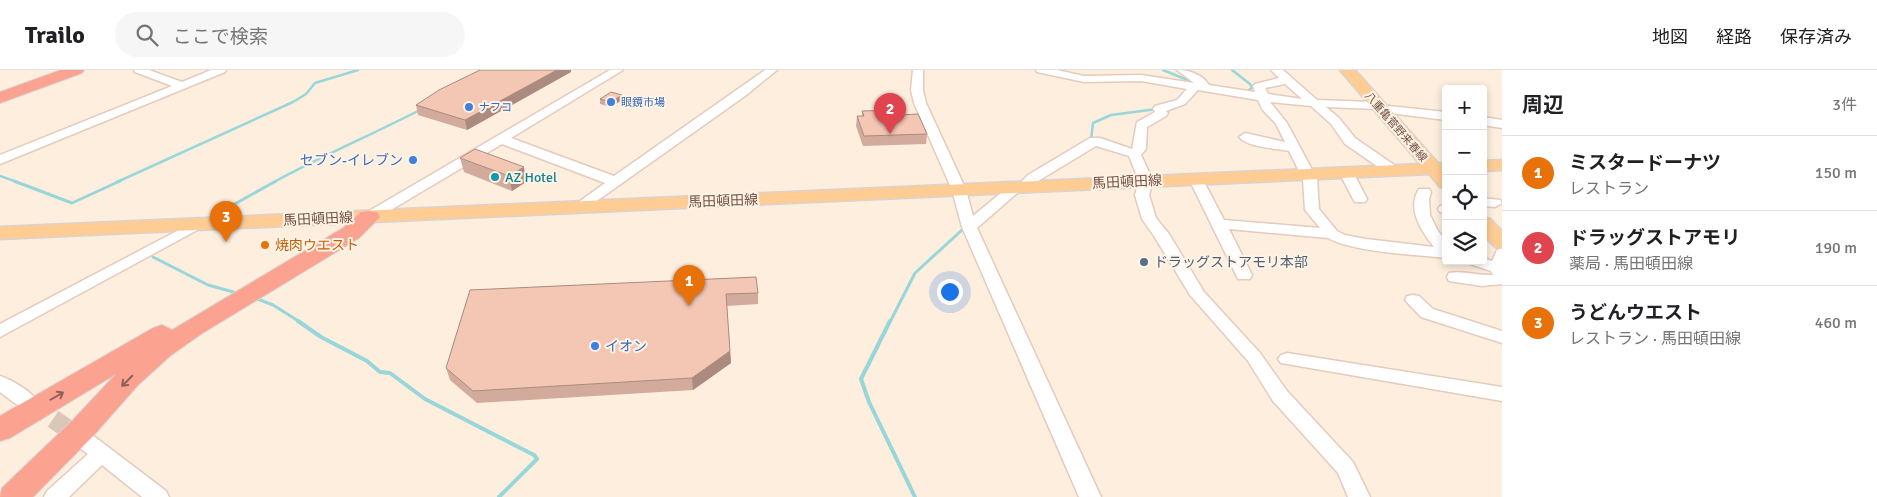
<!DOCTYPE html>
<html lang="ja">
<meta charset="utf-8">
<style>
body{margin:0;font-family:Signika,"Noto Sans JP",sans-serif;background:#f6f6f6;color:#202124}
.controls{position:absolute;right:15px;top:15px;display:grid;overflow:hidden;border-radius:5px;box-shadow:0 2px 8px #0003}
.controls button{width:45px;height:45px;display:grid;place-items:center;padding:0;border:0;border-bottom:1px solid #e0e0e0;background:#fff;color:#202124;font:25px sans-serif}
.you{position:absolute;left:949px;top:221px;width:18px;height:18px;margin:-12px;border:4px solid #fff;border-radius:50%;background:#1a73e8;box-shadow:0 0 0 8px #1a73e833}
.badge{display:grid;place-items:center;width:32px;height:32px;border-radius:50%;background:#7c3aed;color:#fff;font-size:16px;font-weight:700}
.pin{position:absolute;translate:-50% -41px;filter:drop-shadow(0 1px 2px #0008)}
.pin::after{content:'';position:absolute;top:26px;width:18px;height:15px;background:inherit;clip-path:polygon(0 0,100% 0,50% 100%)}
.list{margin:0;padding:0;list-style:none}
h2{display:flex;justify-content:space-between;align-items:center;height:65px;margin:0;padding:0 20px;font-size:21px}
h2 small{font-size:16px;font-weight:400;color:#757577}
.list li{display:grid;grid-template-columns:32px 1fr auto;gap:15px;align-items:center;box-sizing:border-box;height:75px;padding:0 20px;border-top:1px solid #e0e0e0}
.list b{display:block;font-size:19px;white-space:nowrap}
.list p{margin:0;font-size:16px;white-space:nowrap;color:#757577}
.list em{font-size:16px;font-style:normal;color:#757577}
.icon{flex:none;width:28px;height:28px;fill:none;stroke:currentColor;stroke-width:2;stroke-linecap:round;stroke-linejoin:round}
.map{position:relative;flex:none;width:1502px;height:427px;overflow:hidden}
header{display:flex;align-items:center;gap:30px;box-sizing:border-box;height:70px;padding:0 25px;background:#fff;border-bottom:1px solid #e0e0e0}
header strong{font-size:24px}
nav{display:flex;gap:28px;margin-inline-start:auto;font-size:18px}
.search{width:350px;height:45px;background:#f6f6f6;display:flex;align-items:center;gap:12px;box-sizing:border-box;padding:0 18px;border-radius:28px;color:#757577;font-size:19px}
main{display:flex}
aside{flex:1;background:#fff}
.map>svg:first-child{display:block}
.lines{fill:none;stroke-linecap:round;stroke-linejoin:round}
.stream-far2{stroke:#98d6da;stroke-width:2.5}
.stream-far1{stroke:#98d6da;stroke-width:3}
.stream{stroke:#98d6da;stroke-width:4}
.minor-tunnel{stroke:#dbc7b8;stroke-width:19;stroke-dasharray:19 9;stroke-linecap:butt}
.minor-casing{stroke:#e4cbbd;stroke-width:3}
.major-casing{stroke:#dbd2cf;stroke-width:3}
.highway-casing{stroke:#dbd2cf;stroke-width:2}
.minor{fill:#fff;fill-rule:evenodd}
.major{fill:#ffcc94;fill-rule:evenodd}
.highway{fill:#fca291;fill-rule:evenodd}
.wall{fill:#d2ab9c}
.shaded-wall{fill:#ab8b7f}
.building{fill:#f4c7b5;stroke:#ab8b7f}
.oneway{stroke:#8f6154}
.shop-dot{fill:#3f7fe0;stroke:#fff3e6;stroke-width:2}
.culture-dot{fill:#0f9aa8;stroke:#fff3e6;stroke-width:2}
.food-dot{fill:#e8710a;stroke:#fff3e6;stroke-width:2}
.service-dot{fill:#5c6f8a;stroke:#fff3e6;stroke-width:2}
.labels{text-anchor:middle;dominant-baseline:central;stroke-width:4;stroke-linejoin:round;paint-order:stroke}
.far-shop-label{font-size:11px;fill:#366cbe;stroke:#fff3e6;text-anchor:start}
.far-street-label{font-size:11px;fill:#745145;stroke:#fff3e6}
.shop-label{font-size:14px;fill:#366cbe;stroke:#fff3e6;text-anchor:end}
.culture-label{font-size:14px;fill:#0d838f;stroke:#fff3e6;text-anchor:start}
.street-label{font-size:14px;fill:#745145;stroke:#fff3e6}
.food-label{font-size:14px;fill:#c56008;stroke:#fff3e6;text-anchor:start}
.service-label{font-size:14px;fill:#4e5e75;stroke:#fff3e6;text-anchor:start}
</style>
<header>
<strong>Trailo</strong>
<div class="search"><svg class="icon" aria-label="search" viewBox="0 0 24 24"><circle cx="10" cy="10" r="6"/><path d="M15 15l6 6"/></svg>ここで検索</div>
<nav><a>地図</a><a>経路</a><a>保存済み</a></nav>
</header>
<main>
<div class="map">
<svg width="1502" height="427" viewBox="0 0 1502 427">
<rect width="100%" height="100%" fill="#fdeede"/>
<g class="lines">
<g class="stream-far2">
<polyline points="1163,0 1190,11 1190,16"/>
<polyline points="1232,0 1250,14 1252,18 1245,22"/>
<polyline points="1091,70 1093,53 1111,45 1157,39"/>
<polyline points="0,106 17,112"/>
<polyline points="117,112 293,32 306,24 315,13 358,0"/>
<path d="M274,112C322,86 371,65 420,40"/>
</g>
<g class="stream-far1">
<polyline points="14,111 72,133 120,111"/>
<polyline points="215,145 276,111"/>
<polyline points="153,187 208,215 237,223"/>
<polyline points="255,228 273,235 300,252"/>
<polyline points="890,252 915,203 962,160"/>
</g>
<g class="stream">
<polyline points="298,251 321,267 367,291 380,302 390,303 425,329 534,385 537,389 499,427"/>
<polyline points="890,251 861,309 869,332 915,427"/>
</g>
<polyline class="minor-tunnel" points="30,333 84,370"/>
<defs>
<g id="minor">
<polygon points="134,0 149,0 182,12 211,0 226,0 225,2 0,94 0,85 172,16 135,2"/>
<polygon points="610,0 623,0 511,68 614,106 765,0 777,0 745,26 584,140 574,140 572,137 605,113 502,74 374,150 364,150 362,147 364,144"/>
<polygon points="913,0 923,0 923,20 926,33 966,120 973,146 1012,114 1017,113 1024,117 977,158 1101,427 1079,427 962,157 952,120 914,33 911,20"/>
<path d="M1036,0H1057L1084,6L1141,5L1194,13L1177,0C1189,0 1202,4 1209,15L1255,22L1253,16L1255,14L1279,8L1271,0H1283L1317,30L1374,32L1379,35L1446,42V50L1381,42L1376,39L1326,37L1339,48L1355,68L1397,97L1399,100L1397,103H1387L1345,74L1331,54L1311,36L1270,32L1287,53L1317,109L1319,139L1337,161L1345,165L1366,169L1434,177C1422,162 1406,139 1419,119H1429L1431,122L1429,129L1430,145L1438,161L1446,171V188C1413,184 1356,183 1328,168L1229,159L1252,205L1250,209H1238L1189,109L1191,106H1201L1224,150L1320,158L1305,140L1303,109L1289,81C1275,78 1249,78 1239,67L1245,63L1285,72L1276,54L1262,39L1258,30L1198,20L1185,34L1166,41L1168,43L1166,46L1147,57L1146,79L1141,85L1153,111L1149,125L1156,148L1169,164L1204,222L1260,283L1287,321L1353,392L1370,427H1348L1338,403L1273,331L1248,291L1190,225L1154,166L1142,149L1135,125L1139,111L1129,86L1096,76L1038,111L1036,120L1031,121L1024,117L1022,111L1028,105L1090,68H1100L1132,79L1137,52L1155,42L1153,39L1155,36L1177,30L1187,19L1141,11L1084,12L1037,2ZM1285,14L1302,29L1268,24L1265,18Z"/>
<polygon points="1483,47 1502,50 1502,58 1483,55"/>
<polygon points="1346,98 1353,102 1367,129 1365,132 1355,132 1353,129 1339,102"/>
<polygon points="1483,128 1500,130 1502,133 1495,137 1483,136"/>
<polygon points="1445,135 1446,143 1440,142 1438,139 1440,136"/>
<polygon points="196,151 201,152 203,155 201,158 0,267 0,254"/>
<path d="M1502,178V214L1482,216L1449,211L1447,207L1449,203C1463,200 1478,206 1493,205L1491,201L1470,194L1468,191H1483V188L1492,191L1497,180Z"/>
<polygon points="1413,225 1419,226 1433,239 1502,261 1502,273 1421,247 1405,230 1407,226"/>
<polygon points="1287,283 1502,317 1502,331 1281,293 1278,289 1281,285"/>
<path d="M0,306C12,310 31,321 38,332L35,337C21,341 11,330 0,322Z"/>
<polygon points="88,365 95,367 166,421 169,427 142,427 102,395 69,427 44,427 47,421 88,384 81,379 78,373 81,367"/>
</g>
<g id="major">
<polygon points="1340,0 1355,0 1438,93 1446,93 1446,118 1440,117 1429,104 0,169 0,157 1420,94"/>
<polygon points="1502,90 1502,100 1483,101 1483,91"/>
<polygon points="1483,147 1490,149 1502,161 1502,179 1495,177 1483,165"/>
</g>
<g id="highway">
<polygon points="61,0 84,0 82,3 0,33 0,22"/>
<polygon points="369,141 377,142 380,147 359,168 201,264 170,286 138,315 93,366 33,427 0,427 2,418 73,350 116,304 10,368 0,371 0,346 153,258 162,255 172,260 343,158 361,142"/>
</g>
</defs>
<use href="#minor" class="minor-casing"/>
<use href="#major" class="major-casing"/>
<use href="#highway" class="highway-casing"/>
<use href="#minor" class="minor"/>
<use href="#major" class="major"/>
<use href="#highway" class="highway"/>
</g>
<g class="wall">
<polygon points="480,0 571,0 571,2 467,60 418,45 416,35"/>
<polygon points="622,25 622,30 611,37 600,34 600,29"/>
<polygon points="862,41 899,45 927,64 926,74 863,76 856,56 857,46 862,46"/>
<polygon points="460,88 526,112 512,121 464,102"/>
<polygon points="470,220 758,223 758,234 727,236 731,293 693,320 477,333 450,310 446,298"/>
</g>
<g class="shaded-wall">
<polygon points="557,0 571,0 571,2 467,60 465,50"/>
<polygon points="622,25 622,30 611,37 611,32"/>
<polygon points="524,97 526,112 512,121 509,106"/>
<polygon points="730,281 731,293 693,320 692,308"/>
</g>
<g class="building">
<polygon points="480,0 557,0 465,50 416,35 439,20"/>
<polygon points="611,22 622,25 611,32 600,29"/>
<polygon points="897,40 899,45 918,44 927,64 864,66 857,46 864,46 862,41"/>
<polygon points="475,79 524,97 509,106 460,88"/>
<polygon points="756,207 758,223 726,224 730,281 692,308 473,321 446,298 470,220"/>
</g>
<defs><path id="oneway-shaft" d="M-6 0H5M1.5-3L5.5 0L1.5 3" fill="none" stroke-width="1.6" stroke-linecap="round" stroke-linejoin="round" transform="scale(1.25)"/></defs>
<g class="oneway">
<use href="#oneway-shaft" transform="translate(127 311) rotate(135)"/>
<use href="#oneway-shaft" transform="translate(57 326) rotate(-30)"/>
</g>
<g class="shop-dot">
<circle cx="611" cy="32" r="5"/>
<circle cx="469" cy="37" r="5"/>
<circle cx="413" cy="90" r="5"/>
<circle cx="595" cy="276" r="5"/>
</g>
<circle class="culture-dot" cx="495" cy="107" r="5"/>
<circle class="food-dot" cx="265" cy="175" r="5"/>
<circle class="service-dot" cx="1144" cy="192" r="5"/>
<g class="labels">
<g class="far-shop-label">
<text x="621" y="32">眼鏡市場</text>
<text x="479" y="37">ナフコ</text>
</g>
<g class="far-street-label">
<text transform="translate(1396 57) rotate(49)">八重亀菅野来春線</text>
</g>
<g class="shop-label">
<text x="403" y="90">セブン-イレブン</text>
<text x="605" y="276" text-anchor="start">イオン</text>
</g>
<g class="culture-label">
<text x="505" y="107">AZ Hotel</text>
</g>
<g class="street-label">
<text transform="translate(1127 112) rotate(-3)">馬田頓田線</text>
<text transform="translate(723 131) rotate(-2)">馬田頓田線</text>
<text transform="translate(318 149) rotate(-3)">馬田頓田線</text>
</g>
<g class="food-label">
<text x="275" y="175">焼肉ウエスト</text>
</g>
<g class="service-label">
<text x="1154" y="192">ドラッグストアモリ本部</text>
</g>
</g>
</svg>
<div class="controls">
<button>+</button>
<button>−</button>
<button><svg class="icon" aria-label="locate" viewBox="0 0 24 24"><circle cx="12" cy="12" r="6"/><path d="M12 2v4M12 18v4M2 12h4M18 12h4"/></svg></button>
<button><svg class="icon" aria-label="layers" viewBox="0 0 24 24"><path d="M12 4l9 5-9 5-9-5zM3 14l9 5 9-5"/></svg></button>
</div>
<div class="you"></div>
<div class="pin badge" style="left:689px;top:236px;background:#e8710a">1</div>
<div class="pin badge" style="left:890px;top:64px;background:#e0444e">2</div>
<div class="pin badge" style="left:226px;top:172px;background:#e8710a">3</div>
</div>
<aside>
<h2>周辺<small>3件</small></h2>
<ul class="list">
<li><span class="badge" style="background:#e8710a">1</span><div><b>ミスタードーナツ</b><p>レストラン</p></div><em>150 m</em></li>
<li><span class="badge" style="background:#e0444e">2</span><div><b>ドラッグストアモリ</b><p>薬局 · 馬田頓田線</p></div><em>190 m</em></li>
<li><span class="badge" style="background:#e8710a">3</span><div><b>うどんウエスト</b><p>レストラン · 馬田頓田線</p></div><em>460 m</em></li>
</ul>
</aside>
</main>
